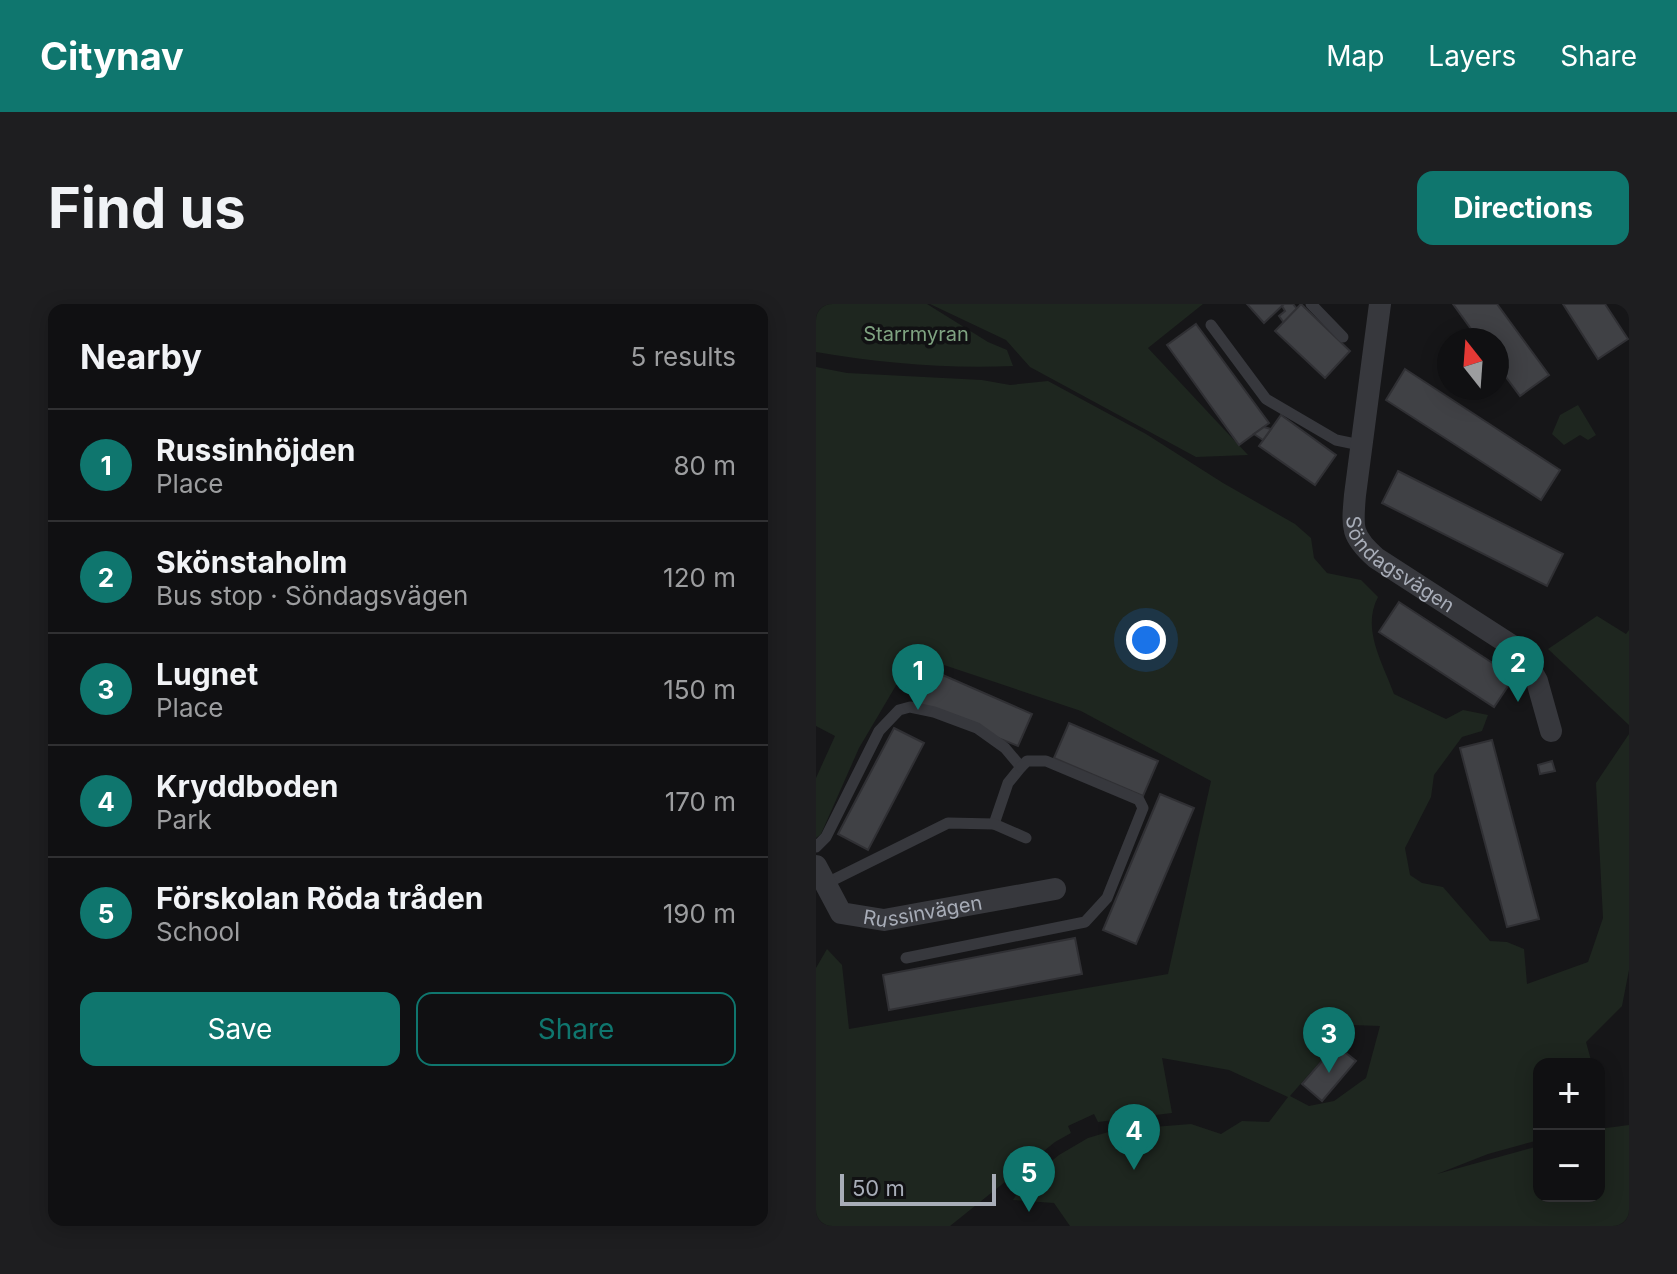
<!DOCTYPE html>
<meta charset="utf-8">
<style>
body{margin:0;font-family:Inter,sans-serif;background:#1e1e20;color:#f1f3f6}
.controls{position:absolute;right:24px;bottom:24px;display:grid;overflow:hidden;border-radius:16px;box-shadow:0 4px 20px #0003}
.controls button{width:72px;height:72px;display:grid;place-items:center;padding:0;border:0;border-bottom:2px solid #303032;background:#101012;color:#f1f3f6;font:40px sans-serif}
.compass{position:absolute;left:621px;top:24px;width:72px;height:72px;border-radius:50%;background:#101012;box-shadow:0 4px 20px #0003;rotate:343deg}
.scale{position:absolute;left:24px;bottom:20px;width:156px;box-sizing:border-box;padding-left:8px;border:4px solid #a8adb8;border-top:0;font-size:22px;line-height:28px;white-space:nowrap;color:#a8adb8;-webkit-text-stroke:6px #111113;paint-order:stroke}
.you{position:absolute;left:330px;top:336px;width:28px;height:28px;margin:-20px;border:6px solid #fff;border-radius:50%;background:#1a73e8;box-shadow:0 0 0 12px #1a73e833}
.badge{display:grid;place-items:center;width:52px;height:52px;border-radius:50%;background:#0f766e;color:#fff;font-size:26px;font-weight:700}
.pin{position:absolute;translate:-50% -66px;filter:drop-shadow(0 2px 4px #0008)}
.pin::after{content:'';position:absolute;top:42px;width:28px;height:24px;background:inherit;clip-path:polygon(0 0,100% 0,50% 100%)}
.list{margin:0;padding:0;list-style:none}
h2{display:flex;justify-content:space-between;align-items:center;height:104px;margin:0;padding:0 32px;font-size:34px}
h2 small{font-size:26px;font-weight:400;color:#9c9d9f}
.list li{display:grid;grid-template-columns:52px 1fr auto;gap:24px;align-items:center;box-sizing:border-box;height:112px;padding:0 32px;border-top:2px solid #303032}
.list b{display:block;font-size:30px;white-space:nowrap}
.list p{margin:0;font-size:26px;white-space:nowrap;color:#9c9d9f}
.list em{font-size:26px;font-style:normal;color:#9c9d9f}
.actions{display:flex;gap:16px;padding:24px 32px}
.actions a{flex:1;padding:18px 0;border:2px solid #0f766e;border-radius:16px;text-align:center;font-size:28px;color:#0f766e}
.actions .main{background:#0f766e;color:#fff}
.map{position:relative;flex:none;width:813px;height:922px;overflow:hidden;border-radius:16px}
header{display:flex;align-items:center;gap:48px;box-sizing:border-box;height:112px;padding:0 40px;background:#0f766e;color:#fff}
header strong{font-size:38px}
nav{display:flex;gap:44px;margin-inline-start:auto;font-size:28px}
.intro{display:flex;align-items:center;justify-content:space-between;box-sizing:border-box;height:192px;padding:0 48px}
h1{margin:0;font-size:56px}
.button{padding:20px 36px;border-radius:16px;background:#0f766e;color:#fff;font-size:28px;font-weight:700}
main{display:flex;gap:48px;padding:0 48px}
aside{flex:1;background:#101012;border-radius:16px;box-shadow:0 4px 20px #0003}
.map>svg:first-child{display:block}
.green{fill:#1e261f;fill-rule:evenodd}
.building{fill:#404145;stroke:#303034;stroke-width:2}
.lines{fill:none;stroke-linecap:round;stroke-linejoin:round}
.service{stroke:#37383d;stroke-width:11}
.minor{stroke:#37383d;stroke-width:22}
.labels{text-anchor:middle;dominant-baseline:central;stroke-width:7;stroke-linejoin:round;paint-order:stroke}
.park-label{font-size:20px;fill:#7fa381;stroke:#111113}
.street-label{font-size:20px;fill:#a8adb8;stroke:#111113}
</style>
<header>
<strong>Citynav</strong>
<nav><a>Map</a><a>Layers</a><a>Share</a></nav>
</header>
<div class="intro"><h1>Find us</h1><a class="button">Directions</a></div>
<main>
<aside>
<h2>Nearby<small>5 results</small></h2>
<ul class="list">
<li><span class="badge">1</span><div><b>Russinhöjden</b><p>Place</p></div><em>80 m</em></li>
<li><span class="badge">2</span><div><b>Skönstaholm</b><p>Bus stop · Söndagsvägen</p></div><em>120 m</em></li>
<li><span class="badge">3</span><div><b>Lugnet</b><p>Place</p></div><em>150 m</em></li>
<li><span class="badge">4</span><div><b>Kryddboden</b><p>Park</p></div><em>170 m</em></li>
<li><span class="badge">5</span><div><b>Förskolan Röda tråden</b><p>School</p></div><em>190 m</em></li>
</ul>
<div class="actions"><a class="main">Save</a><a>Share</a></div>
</aside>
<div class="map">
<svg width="813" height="922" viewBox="0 0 813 922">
<rect width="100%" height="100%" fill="#161618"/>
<g class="green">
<path d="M0,0H111L172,38L191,46L197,62C131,65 65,59 0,48Z"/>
<polygon points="114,0 387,0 332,44 432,151 380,153 214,63 190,36"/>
<path d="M0,63L31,69L166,76L194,81L232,77L330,130L407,179L479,220L495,234L498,254L511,269L545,276L562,293C545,325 567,359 578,390L630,415L647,406L672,411L666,427L646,433L618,471L615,493L589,544L594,571L606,579L627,583L674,637L691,638L708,645L711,680L772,658L787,614L780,479L813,430V666L806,702L770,738L776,760H723V836L672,850L621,870L723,842V892H783V825L813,821V922H254L238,899L197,896L208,879L243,851L272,834L299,826L375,820L405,830L426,817L453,818L472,793L413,766L346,754L356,809L282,818L278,810L252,822L255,829L239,838L134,922H0V664L11,645L26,661L33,725L352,670L395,477L265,407L98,351L43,444L5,530L0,534V474L19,432L0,422ZM536,721L564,722L550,774L518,797L493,802L474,792Z"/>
<polygon points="762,101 780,131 772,136 764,131 748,141 736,130 744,111"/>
<polygon points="781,312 810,330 813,326 813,421 732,345"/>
</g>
<g class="building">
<polygon points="431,0 468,0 448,19"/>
<polygon points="468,0 477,0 481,5 468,19 463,12 469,7 466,2"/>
<polygon points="485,0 534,47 509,74 459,27"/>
<polygon points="637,0 681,0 733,71 704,92 681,61 681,36 663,36"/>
<polygon points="747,0 789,0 812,35 782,55"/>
<polygon points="380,20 453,119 423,141 351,41"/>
<polygon points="589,65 744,166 725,196 570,96"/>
<polygon points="465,111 520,151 499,181 443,142"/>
<polygon points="448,123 455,125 447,136 438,130"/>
<polygon points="582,167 747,250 731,282 566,199"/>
<polygon points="583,298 698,373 678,403 563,328"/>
<polygon points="113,365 216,410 202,442 118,408 99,398"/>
<polygon points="253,419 342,457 327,492 238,454"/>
<polygon points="78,424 108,439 52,546 22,530"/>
<polygon points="676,436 723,615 691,623 644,444"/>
<polygon points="736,457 739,467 724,470 722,461"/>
<polygon points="344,490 378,504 320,640 287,626"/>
<polygon points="259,634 266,670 73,706 67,671"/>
<polygon points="520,741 540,757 506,797 486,780"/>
</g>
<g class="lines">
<g class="service">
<polyline points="495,0 527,33"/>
<polyline points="395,21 450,95 520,136 544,141"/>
<polyline points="0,543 10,533 63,427 83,406 94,403 118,408 161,424 189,444 205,463 192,479 178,520"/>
<polyline points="11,579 132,519 178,520 210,534"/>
<polyline points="90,654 269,618 291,594 327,504 323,496 230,457 211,457 205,463"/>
</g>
<g class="minor">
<path id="s1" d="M564,0L539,191C536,224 535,232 560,254L704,347L721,377L735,427"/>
<path id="s2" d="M0,562L25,609L68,616L239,585"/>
</g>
</g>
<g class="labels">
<g class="park-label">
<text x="100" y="30">Starrmyran</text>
</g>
<g class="street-label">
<text stroke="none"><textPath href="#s1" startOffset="284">Söndagsvägen</textPath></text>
<text stroke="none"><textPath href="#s2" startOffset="136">Russinvägen</textPath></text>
</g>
</g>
</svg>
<div class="controls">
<button>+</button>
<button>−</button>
</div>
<svg class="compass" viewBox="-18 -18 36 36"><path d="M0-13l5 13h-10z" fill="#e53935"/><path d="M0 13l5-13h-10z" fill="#9c9d9f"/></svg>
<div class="scale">50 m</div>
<div class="you"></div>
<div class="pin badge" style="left:102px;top:406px">1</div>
<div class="pin badge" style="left:702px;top:398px">2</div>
<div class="pin badge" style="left:513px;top:769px">3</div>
<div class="pin badge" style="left:318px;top:866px">4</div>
<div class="pin badge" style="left:213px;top:908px">5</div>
</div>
</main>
